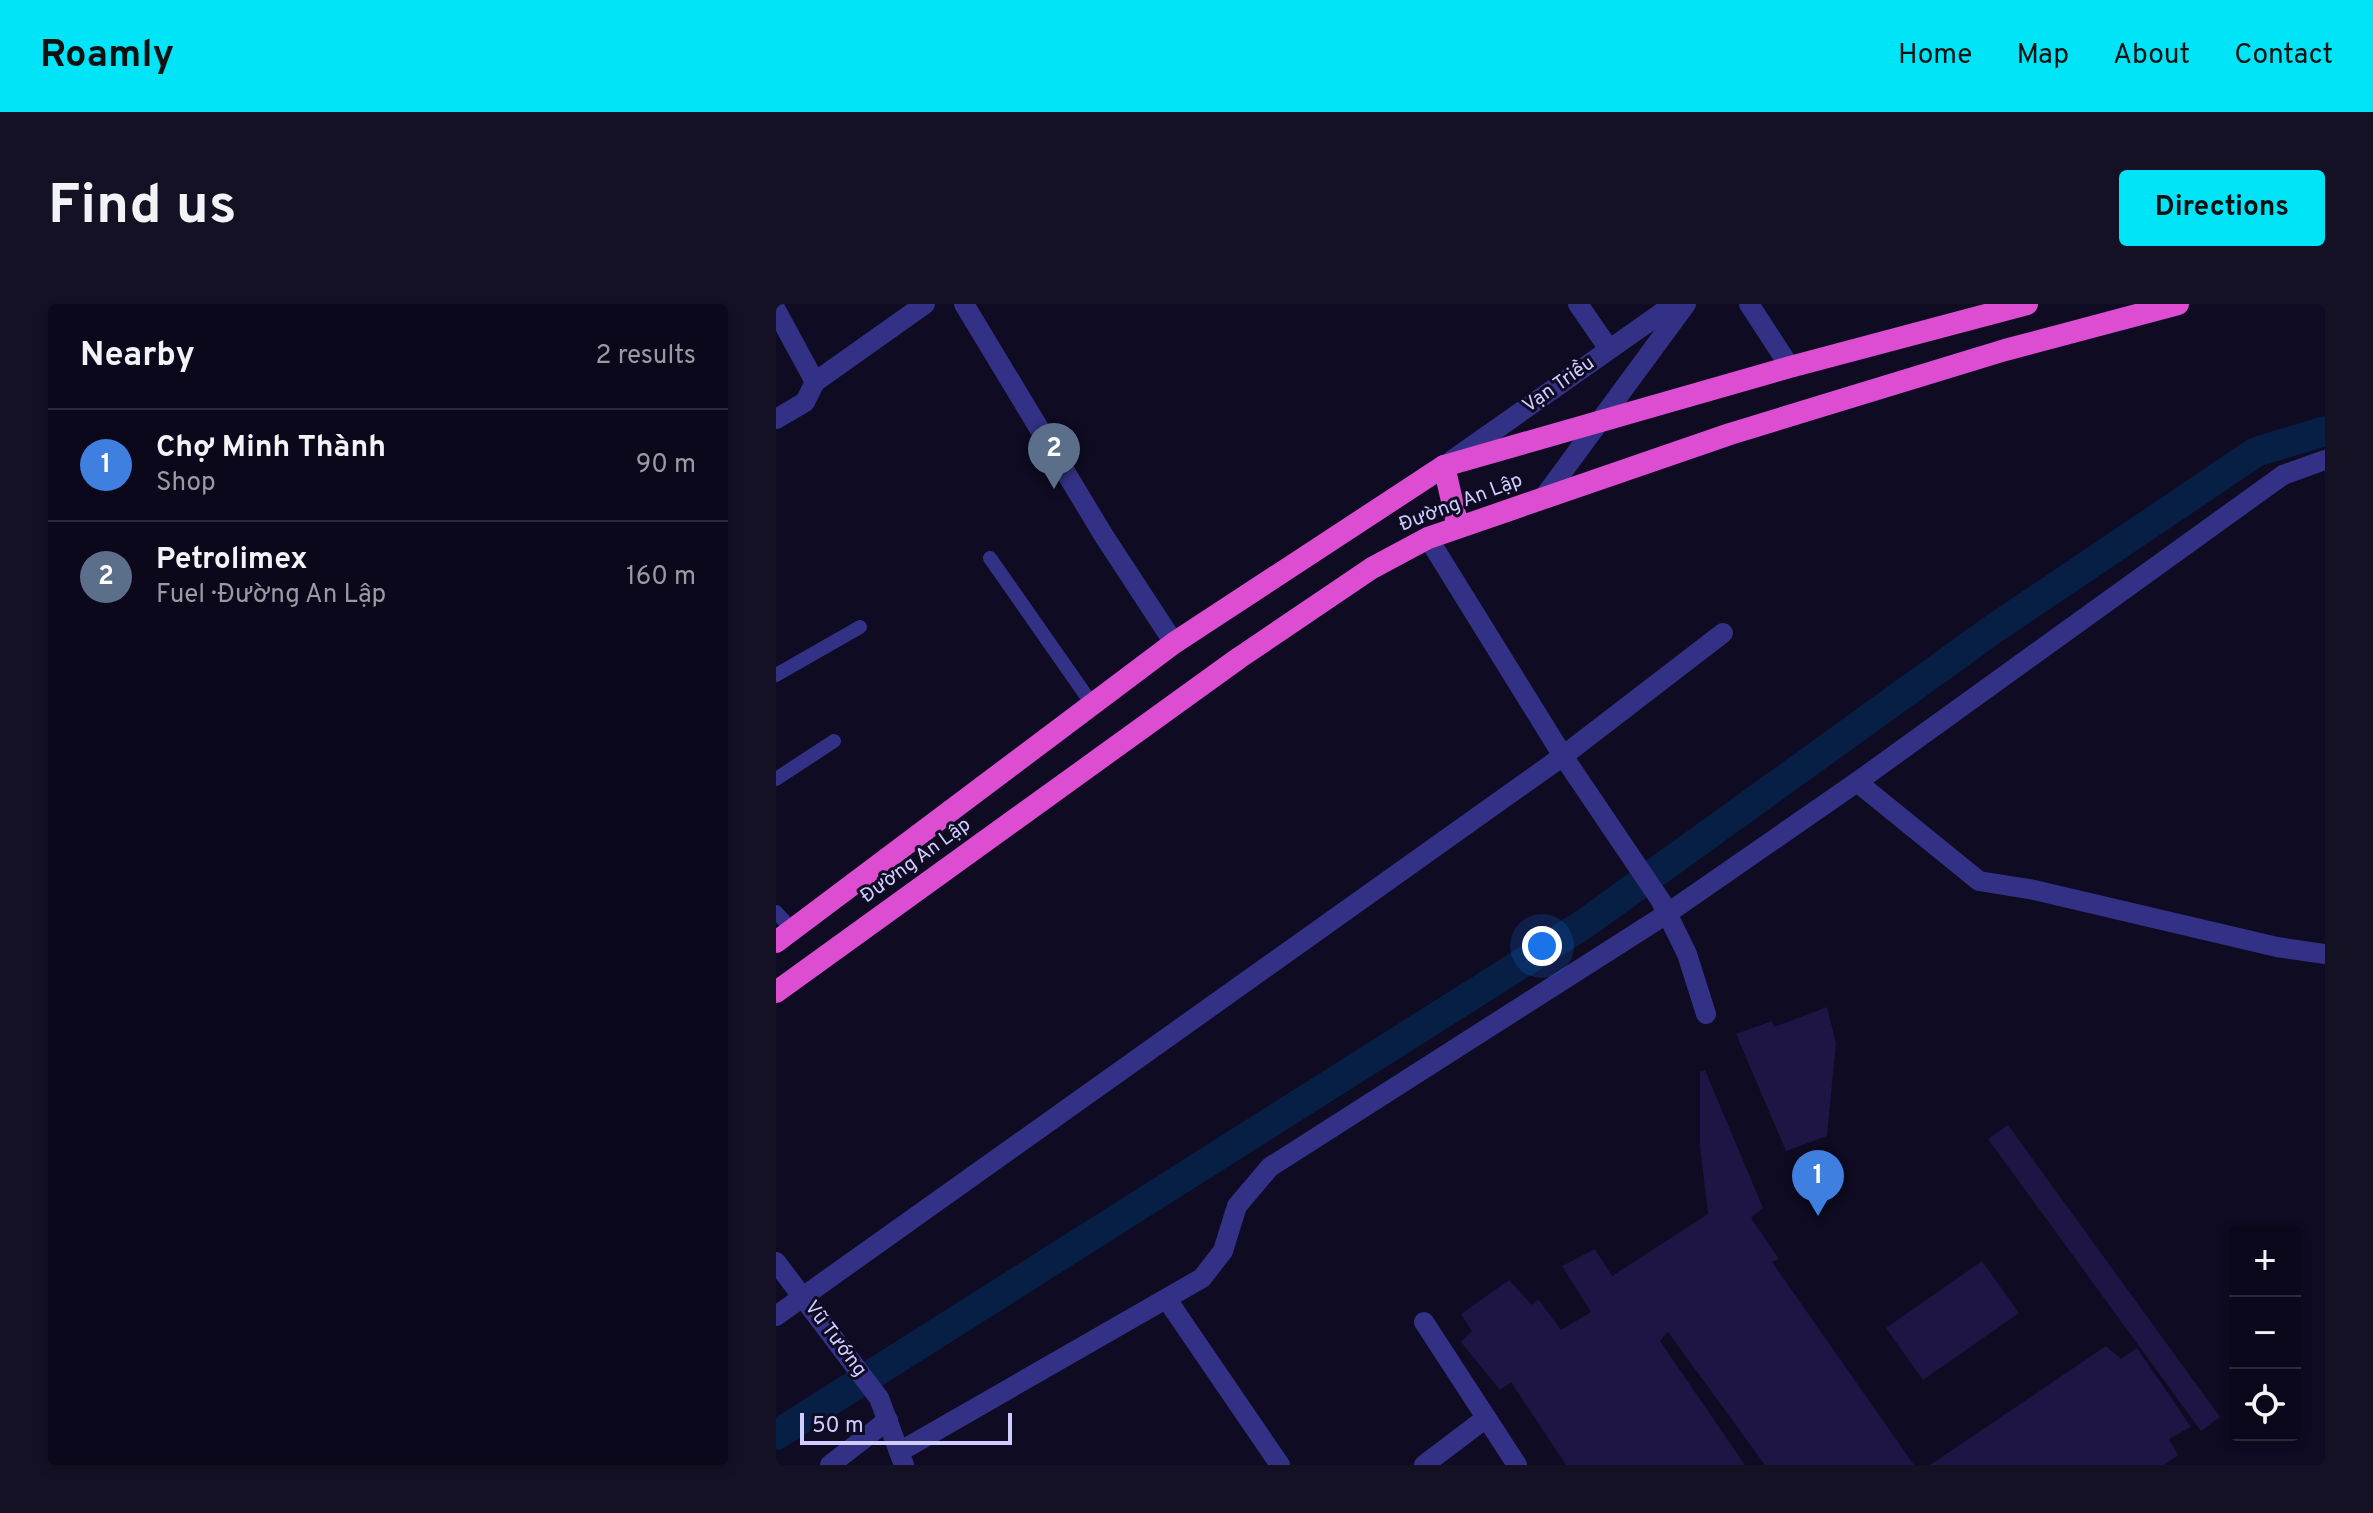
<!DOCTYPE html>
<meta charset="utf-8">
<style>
body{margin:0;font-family:Overpass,sans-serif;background:#131123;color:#f1f3f6}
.controls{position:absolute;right:24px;bottom:24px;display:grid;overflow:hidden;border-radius:8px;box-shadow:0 4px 12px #0003}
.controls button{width:72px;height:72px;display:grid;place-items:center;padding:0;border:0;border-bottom:2px solid #2a2939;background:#0a081a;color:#f1f3f6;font:40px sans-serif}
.scale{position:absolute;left:24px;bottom:20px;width:212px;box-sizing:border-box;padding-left:8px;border:4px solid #d0ccff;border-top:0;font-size:22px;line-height:28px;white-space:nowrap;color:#d0ccff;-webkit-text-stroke:6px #0e0b22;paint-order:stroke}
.you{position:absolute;left:766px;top:642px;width:28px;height:28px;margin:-20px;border:6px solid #fff;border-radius:50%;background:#1a73e8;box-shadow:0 0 0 12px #1a73e833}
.badge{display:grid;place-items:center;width:52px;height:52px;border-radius:50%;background:#00e4f7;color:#fff;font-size:26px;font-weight:700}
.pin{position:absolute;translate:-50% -66px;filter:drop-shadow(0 2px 4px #0008)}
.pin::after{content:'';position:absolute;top:42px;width:28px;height:24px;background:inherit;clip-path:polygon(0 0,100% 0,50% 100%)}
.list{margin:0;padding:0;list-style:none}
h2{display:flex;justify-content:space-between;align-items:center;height:104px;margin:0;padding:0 32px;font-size:34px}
h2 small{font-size:26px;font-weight:400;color:#999aa2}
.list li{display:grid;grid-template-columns:52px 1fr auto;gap:24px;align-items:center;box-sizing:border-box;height:112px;padding:0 32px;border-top:2px solid #2a2939}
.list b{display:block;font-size:30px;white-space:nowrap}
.list p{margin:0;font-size:26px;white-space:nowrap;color:#999aa2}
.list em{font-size:26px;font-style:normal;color:#999aa2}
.icon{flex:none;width:44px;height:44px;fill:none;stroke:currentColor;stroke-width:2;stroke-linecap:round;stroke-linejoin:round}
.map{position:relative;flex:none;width:1549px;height:1161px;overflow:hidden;border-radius:8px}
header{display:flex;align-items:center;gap:48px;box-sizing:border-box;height:112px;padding:0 40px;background:#00e4f7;color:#111}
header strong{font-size:38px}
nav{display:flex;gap:44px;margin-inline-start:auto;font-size:28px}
.intro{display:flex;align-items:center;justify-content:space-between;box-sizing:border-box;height:192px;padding:0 48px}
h1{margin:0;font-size:56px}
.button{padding:20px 36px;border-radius:8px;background:#00e4f7;color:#111;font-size:28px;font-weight:700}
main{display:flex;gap:48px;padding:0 48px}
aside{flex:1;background:#0a081a;border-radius:8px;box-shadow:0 4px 12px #0003}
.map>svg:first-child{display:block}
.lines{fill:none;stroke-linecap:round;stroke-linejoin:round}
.canal{stroke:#071f45;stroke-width:30}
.building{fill:#1e1544}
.service{stroke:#323185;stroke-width:14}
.minor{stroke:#323185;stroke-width:20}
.tertiary{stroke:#323185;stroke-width:20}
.trunk{stroke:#dc4dd2;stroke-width:22}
.labels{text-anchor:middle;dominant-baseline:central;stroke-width:6;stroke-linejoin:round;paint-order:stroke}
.street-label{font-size:20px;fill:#d0ccff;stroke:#0e0b22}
</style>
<header>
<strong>Roamly</strong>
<nav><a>Home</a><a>Map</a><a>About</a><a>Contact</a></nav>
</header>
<div class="intro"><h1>Find us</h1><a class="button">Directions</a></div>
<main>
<aside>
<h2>Nearby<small>2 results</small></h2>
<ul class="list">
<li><span class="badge" style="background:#3f7fe0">1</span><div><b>Chợ Minh Thành</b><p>Shop</p></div><em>90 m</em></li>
<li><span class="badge" style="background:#5c6f8a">2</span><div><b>Petrolimex</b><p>Fuel · Đường An Lập</p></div><em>160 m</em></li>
</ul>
</aside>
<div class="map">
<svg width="1549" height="1161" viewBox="0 0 1549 1161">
<rect width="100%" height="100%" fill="#0e0b22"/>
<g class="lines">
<polyline class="canal" points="0,1131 808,620 1216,326 1480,148 1549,127"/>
</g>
<g class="building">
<polygon points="1051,703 1060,739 1051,832 1010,847 960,730 996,717 998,723"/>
<polygon points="929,766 987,904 975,914 1003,955 996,958 1138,1161 989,1161 892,1028 884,1037 969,1161 790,1161 735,1078 724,1086 685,1038 696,1027 685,1010 733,976 756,1001 762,995 785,1026 815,1008 786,962 819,945 836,972 932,910 924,842 924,767"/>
<polygon points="1232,821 1444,1113 1425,1127 1212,835"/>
<polygon points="1206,957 1243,1009 1147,1076 1110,1024"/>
<polygon points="1330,1042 1345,1055 1361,1044 1415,1123 1393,1135 1402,1151 1388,1161 1154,1161"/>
</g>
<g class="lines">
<g class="service">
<polyline points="214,254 316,400"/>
<polyline points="0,371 84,323"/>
<polyline points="0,475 58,437"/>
<polyline points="0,608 17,626"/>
</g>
<g class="minor">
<polyline points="188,0 328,232 398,339"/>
<polyline points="802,0 833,45"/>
<polyline points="0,6 39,78 29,98 0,115"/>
<polyline points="39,78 149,0"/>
<polyline points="652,234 787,452 885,597 911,650 930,710"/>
<polyline points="1081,478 1203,577 1258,586 1501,643 1549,650"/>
<polyline points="392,997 504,1161"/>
<polyline points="0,1012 787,452 947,329"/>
<polyline points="648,1018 741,1161"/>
<polyline points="123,1148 426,974 447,947 461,902 494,863 892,609 1081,478 1507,171 1549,156"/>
<polyline points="54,1161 112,1116"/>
<polyline points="648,1161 710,1114"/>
</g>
<g class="tertiary">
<polyline points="973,0 1014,63"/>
<polyline points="675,157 898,0"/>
<polyline points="768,193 910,0"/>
<polyline points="0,958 103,1094 128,1161"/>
</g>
<g class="trunk">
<polyline points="668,162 682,223"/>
<polyline points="0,638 398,339 668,162 1014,63 1251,0"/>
<polyline points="0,688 463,354 596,264 652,234 954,130 1229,46 1402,0"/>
</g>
</g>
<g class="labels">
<g class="street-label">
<text transform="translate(783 81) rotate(-35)">Vạn Triều</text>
<text transform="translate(685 199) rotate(-21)">Đường An Lập</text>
<text transform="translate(140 557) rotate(-36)">Đường An Lập</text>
<text transform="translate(59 1035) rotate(53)">Vũ Tướng</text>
</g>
</g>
</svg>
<div class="controls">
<button>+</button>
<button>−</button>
<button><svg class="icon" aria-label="locate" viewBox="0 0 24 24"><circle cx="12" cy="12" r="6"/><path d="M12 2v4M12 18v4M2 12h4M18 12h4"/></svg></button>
</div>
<div class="scale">50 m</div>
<div class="you"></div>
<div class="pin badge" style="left:1042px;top:912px;background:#3f7fe0">1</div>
<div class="pin badge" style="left:278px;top:185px;background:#5c6f8a">2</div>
</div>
</main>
